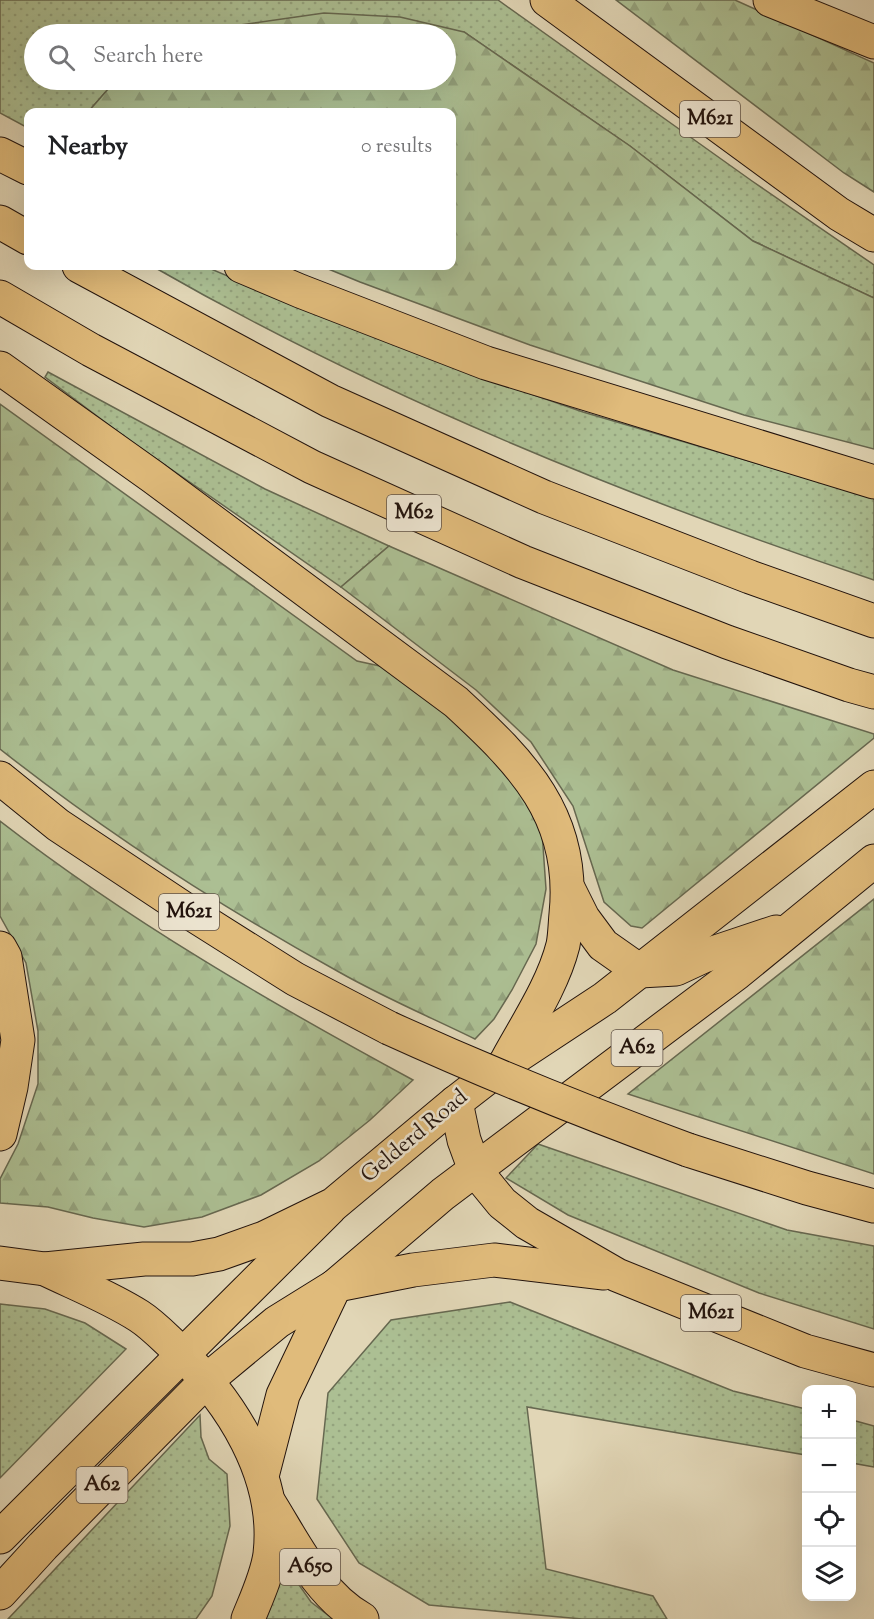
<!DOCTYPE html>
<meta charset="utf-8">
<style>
body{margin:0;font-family:"Sorts Mill Goudy",serif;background:#f6f6f6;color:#202124}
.controls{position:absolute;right:18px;bottom:18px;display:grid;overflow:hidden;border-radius:12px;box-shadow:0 6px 24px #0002}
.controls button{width:54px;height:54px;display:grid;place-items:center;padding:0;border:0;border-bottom:2px solid #e0e0e0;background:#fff;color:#202124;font:30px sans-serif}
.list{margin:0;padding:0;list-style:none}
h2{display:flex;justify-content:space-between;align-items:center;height:78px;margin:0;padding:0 24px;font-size:26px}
h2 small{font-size:20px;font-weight:400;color:#757577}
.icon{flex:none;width:33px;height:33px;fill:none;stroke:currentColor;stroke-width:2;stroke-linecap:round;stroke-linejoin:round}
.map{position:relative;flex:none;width:874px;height:1619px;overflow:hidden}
.search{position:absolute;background:#fff;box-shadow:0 6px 24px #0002;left:24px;top:24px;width:432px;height:66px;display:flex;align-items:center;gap:15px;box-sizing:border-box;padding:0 21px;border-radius:33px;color:#757577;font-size:22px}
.panel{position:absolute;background:#fff;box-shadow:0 6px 24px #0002;left:24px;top:108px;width:432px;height:162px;border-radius:12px}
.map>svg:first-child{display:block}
.grass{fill:url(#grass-dots);stroke:#666850;stroke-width:1.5}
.forest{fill:url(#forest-firs);stroke:#666850;stroke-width:1.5}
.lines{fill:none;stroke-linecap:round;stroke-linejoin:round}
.primary-casing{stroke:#21120c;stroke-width:35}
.highway-casing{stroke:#21120c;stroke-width:35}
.primary{stroke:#e0bb7b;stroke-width:33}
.highway{stroke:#e0bb7b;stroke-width:33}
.highway-bridge-casing{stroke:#21120c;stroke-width:35;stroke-linecap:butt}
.highway-bridge{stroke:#e0bb7b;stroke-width:33}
.labels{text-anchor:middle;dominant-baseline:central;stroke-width:5;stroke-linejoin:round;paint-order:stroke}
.shield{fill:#ece4d0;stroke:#5e5147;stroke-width:1.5}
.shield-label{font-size:21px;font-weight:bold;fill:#21120c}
.street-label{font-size:22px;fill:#21120c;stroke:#ece4d0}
</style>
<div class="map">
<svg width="874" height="1619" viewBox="0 0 874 1619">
<defs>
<pattern id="grass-dots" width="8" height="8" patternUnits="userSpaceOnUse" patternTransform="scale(1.5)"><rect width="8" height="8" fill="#acbf93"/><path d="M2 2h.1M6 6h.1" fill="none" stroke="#94a37e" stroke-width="1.8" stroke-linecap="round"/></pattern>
<pattern id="forest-firs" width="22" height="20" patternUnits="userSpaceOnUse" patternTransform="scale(1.5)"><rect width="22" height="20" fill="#acbf93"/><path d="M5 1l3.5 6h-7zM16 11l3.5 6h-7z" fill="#94a37e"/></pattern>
</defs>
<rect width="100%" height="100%" fill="#e1d6b6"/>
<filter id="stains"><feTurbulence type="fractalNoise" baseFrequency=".00333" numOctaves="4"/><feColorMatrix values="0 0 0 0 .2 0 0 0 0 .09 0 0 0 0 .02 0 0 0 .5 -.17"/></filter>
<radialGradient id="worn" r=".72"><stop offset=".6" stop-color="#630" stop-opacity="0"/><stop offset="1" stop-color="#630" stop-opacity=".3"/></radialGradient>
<g class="grass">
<polygon points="0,0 498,0 752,181 874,265 874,298 753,241 630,146 464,32 234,26 216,34 34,34 34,80 127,80 109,88 88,112 28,112 28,128 0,113"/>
<path d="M152,266H204L313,312L459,369L583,412L874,498V580C625,496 380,397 152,266Z"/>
<polygon points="48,372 265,489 389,546 341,587 129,440 45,377"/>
<polygon points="538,1144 787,1230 874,1246 874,1329 759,1293 568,1215 506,1178"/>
<polygon points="510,1302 733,1391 806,1409 806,1455 527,1407 546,1569 653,1596 667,1619 582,1619 429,1605 359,1563 317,1499 328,1393 391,1320"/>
<polygon points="0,1304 45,1309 85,1323 126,1349 0,1478"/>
<polygon points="200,1415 201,1437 209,1459 227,1474 230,1526 212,1596 196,1619 8,1619"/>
<polygon points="852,1420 874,1426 874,1467 852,1463"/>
<polygon points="278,1555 311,1602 333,1619 257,1619"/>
</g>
<g class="forest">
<polygon points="616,0 735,0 874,63 874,192 844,173"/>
<polygon points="324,13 400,17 464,32 630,146 753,241 874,298 874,449 744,415 530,345 360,282 321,266 452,266 452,112 88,112 109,88 127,80 446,80 446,34 216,34 233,26"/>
<path d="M0,404L357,661L389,668L466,727L510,773L542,832L546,889L536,944L512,990L494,1019L475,1039C430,1017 383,997 339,972C223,908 105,832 0,749Z"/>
<polygon points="389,546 673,670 874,734 874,738 642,928 631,926 604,902 573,806 531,742 476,690 341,587"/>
<path d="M0,821C129,921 271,1003 413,1080L370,1120L319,1161L261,1195L202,1217L144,1227L93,1218L48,1207L0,1203V1179L18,1144L38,1084V1031L26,963L0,916Z"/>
<polygon points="874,899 874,1174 628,1094"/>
</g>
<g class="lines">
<defs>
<g id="primary">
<polyline points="0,1537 330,1208"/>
<polyline points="0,1593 43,1546 207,1380 277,1322 335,1286"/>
</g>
<g id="highway">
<polyline points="547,0 839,214 874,235"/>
<polyline points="770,0 874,42"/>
<polyline points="0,154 28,168"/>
<polyline points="0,222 28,238"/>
<polyline points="79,266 330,401 544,497 750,577 874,621"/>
<polyline points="241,266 300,291 486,363 874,482"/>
<polyline points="0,297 91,350 312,467 523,562 727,642 849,685 874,692"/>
<path d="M0,368L153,477L456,702C522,763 576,816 566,914C565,924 565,935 563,945C553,985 526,1025 507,1060"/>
<polyline points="0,778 58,825 192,914 295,979 389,1028"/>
<polyline points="569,890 583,918 603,945 640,971 676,969 704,956 776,932"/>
<polyline points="0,948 5,957 18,1040 11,1087 0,1134"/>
<polyline points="456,1102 464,1140 475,1170 502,1203 527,1223 617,1275 805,1351 874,1370"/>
<polyline points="688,1150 807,1188 874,1206"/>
<polyline points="0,1263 45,1269 144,1259 192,1259 219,1254 264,1238 334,1204 456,1102 505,1064 605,998 874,787"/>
<path d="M45,1269C76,1284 109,1297 139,1316C153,1325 165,1338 177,1349C231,1402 279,1475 270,1554C267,1576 256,1599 248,1619"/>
<polyline points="337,1285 413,1270 494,1260 604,1273"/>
<polyline points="262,1476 283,1395 335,1286 443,1194 737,973 874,861"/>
<path d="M270,1504C295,1544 319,1595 362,1619"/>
</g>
</defs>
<use href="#primary" class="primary-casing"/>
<use href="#highway" class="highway-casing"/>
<use href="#primary" class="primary"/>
<use href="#highway" class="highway"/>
<defs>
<path id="highway-bridge" d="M389,1028C488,1073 587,1113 688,1150"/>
</defs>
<use href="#highway-bridge" class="highway-bridge-casing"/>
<use href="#highway-bridge" class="highway-bridge"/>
</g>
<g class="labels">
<g class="shield">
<rect x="680" y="101" width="60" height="36" rx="4.5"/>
<rect x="387" y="495" width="54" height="36" rx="4.5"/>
<rect x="159" y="894" width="60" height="36" rx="4.5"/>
<rect x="611.5" y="1030" width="51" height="36" rx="4.5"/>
<rect x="681" y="1295" width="60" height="36" rx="4.5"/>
<rect x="76.5" y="1467" width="51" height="36" rx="4.5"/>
<rect x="280" y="1549" width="60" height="36" rx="4.5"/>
</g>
<g class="shield-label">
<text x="710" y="119">M621</text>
<text x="414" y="513">M62</text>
<text x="189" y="912">M621</text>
<text x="637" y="1048">A62</text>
<text x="711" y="1313">M621</text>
<text x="102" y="1485">A62</text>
<text x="310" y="1567">A650</text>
</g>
<g class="street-label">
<text transform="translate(415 1137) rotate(-40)">Gelderd Road</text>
</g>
</g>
<rect width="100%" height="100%" filter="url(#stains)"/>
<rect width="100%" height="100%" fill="url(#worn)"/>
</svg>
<div class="controls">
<button>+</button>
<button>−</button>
<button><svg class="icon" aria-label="locate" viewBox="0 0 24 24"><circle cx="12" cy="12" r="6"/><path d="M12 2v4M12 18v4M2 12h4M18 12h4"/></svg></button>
<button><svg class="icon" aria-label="layers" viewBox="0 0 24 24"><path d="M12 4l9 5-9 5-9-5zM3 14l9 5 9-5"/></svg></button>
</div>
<div class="search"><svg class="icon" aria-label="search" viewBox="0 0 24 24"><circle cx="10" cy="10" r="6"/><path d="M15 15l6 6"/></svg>Search here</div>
<section class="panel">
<h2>Nearby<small>0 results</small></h2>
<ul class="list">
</ul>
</section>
</div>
